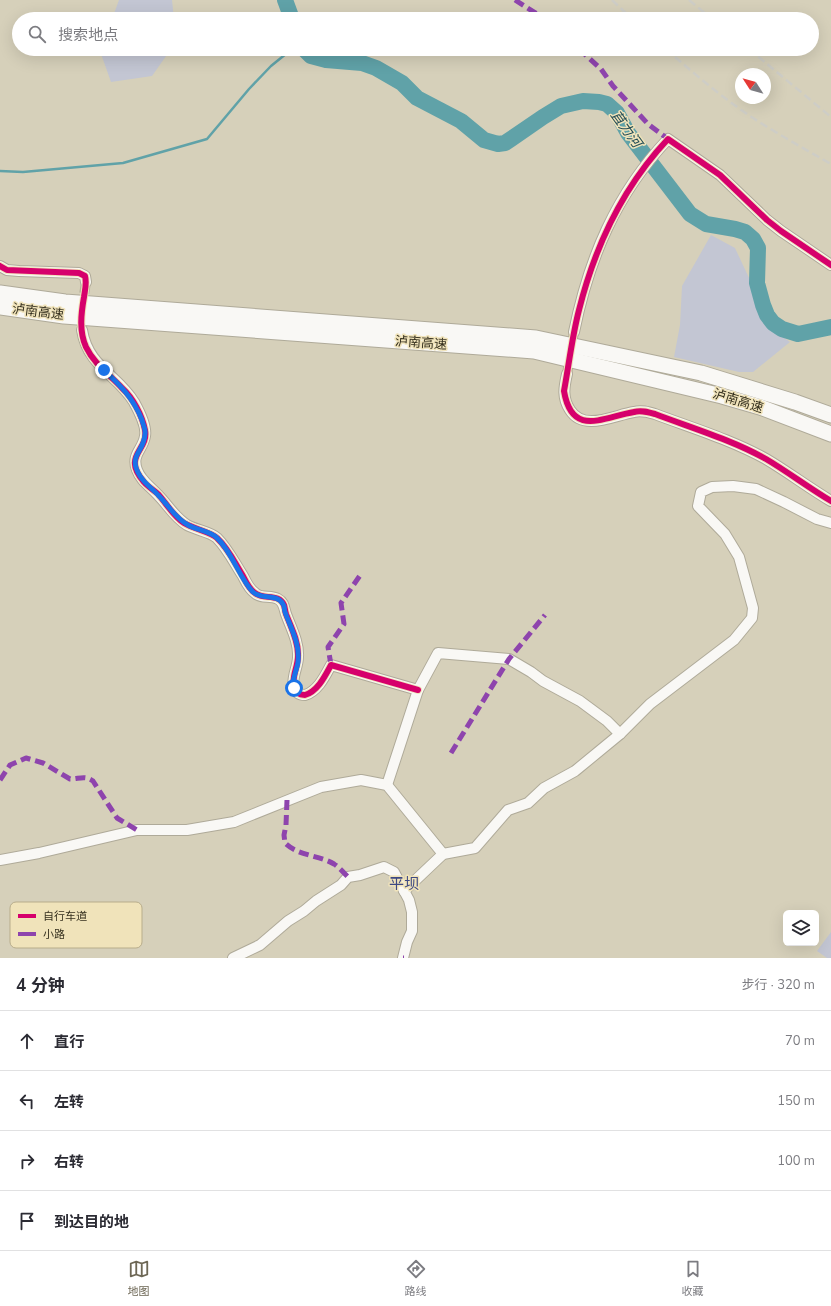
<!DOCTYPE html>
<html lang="zh">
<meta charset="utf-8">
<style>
body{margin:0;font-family:"Nunito Sans","Noto Sans SC",sans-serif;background:#f7f7f7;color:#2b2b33}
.controls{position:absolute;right:12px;bottom:12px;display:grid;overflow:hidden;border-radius:6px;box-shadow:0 4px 16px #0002}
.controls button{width:36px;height:36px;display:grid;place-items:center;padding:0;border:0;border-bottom:1px solid #e1e1e2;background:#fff;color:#2b2b33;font:20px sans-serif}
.compass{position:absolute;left:735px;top:68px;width:36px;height:36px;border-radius:50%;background:#fff;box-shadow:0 4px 16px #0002;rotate:306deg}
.stop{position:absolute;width:12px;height:12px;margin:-9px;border:3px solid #1a73e8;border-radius:50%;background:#fff}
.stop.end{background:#1a73e8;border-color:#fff;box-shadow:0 1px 4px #0008}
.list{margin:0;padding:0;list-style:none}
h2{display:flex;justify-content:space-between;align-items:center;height:52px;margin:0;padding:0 16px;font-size:17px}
h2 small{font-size:13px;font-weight:400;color:#7c7c81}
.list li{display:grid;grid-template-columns:26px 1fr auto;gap:12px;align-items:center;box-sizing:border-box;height:60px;padding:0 16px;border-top:1px solid #e1e1e2}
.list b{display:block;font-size:15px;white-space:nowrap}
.list em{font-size:13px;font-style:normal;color:#7c7c81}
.icon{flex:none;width:22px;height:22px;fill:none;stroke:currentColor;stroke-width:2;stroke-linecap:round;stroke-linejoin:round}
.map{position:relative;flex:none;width:831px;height:958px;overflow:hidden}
.search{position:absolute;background:#fff;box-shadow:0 4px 16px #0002;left:12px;right:12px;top:12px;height:44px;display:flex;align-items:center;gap:10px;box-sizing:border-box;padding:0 14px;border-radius:22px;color:#7c7c81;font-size:15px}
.sheet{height:292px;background:#fff}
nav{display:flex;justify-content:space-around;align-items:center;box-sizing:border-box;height:56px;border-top:1px solid #e1e1e2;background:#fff;font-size:11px;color:#7c7c81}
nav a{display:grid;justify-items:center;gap:2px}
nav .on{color:#6d6755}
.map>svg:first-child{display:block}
.green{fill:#c3c6d3}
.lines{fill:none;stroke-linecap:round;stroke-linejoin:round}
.stream{stroke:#60a2a8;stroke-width:2.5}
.river{stroke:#60a2a8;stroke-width:16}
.minor-tunnel{stroke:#b6b09b;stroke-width:10;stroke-dasharray:10 5;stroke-linecap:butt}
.minor-casing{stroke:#afaa99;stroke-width:12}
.highway-casing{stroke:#afaa99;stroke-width:17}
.minor{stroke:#f9f8f5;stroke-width:10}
.highway{stroke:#f9f8f5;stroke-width:15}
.rail{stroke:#cecdc6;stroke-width:2.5;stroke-dasharray:8 4;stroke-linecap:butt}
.quiet{stroke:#8e44ad;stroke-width:5;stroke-dasharray:10 5;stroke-linecap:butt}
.cycleway-casing{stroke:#f0e3ba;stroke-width:8}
.cycleway{stroke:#d6006c;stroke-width:6}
.route{stroke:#1a73e8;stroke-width:5}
.labels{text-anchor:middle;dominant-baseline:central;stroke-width:3;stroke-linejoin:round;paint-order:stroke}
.street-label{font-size:13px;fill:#342f1e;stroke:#f0e3ba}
.water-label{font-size:14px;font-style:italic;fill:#224c55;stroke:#f0e3ba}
.quarter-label{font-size:15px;fill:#3d4984;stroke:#f0e3ba}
.key{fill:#f0e3ba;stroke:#b8ad8b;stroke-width:1}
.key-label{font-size:11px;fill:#342f1e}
</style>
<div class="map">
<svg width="831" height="958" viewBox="0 0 831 958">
<rect width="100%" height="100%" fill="#d6d0ba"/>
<g class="green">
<polygon points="119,0 172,0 174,19 112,19"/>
<polygon points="100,49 171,49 152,76 111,82 100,51"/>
<polygon points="711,235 735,248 757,295 763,317 773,330 790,342 753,372 739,372 674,357 680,325 682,286"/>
<polygon points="831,932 831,958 827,958 817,951"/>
</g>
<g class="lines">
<polyline class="stream" points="0,171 23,172 123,163 207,139 249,89 271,66 292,49"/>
<g class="river">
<polyline points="285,0 292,19"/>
<polyline points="304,49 311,56 326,60 362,63 376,68 402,83 417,98 461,121 484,140 498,144 505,143 511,139 543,117 561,106 583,101 599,102 607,104 617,113 628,133 690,214 706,224 735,229 745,232 753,239 758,248 757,283 763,305 767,315 773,323 782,329 798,334 831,327"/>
</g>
<g class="minor-tunnel">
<polyline points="82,308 86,282"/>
<polyline points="567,374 574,332"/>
</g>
<defs>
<g id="minor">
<polyline points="0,266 7,270 19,271 79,273 85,276 86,282"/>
<path d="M82,330C88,367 117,374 134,402C139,411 147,426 145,436C143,450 131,454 137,470C141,481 150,486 158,495C168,505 174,517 187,525C196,530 211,532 217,538C228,549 235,564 243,576C246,582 249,589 255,593C261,599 270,595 278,599C284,602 284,608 286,614C291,628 299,642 298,657C298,667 291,678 294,687C295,692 299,695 305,695C318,691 325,676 331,665L418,690"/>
<path d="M574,332C589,258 616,194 668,139L720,175L767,220L781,231L831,265"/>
<path d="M567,374C564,387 562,398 570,410C584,432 614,415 634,412C641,410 648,412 655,414C692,428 732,440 766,459C788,472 809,488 831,501"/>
<polyline points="387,785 418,690 438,653 509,659 531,672 543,681 580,701 607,721 620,734"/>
<polyline points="0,860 39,853 137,830 187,830 234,822 321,787 361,780 387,785 443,854"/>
<polyline points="404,891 443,854 475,848 508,810 528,803 544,788 575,771 620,734 650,704 734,640 752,618 753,608 739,557 725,534 698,506 701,492 712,487 733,486 756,489 784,502 817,519 831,523"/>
<polyline points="233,958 260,945 288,921 304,911 316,901 341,885 348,877 360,875 384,867 394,872 409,900 412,912 412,931 407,942 403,958"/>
</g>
<g id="highway">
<polyline points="0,293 65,302 536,338 701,373 795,402 831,415"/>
<polyline points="0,307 64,316 534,351 722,396 760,407 831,434"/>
</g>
</defs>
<use href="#minor" class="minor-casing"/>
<use href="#highway" class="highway-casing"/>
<use href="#minor" class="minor"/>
<use href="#highway" class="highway"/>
<g class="rail">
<polyline points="612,0 632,19"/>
<polyline points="689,0 712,19"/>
<path d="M666,49C692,72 718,94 747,114C774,132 803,148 831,164"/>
<polyline points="749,49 831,117"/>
</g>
<g class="quiet">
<polyline points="515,0 545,19"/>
<polyline points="579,49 601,69 613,86 648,124 668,139"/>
<polyline points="331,665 328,647 344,624 341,603 361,574"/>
<polyline points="451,753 509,659 545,615"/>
<path d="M0,780L10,765L26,758L43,763L70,779C79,779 85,775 93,781L117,818L137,830"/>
<path d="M287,800L286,825L284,835L285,843C298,856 319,855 334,864C340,868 344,873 348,877"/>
<polyline points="403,958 404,958"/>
</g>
<defs>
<g id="cycleway">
<path d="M831,265L781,231L767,220L720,175L668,139C622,188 595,246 579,310C572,337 569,364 564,391C572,438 603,417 634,412C641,410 648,412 655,414C692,428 732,440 766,459C788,472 809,488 831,501"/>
<path d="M0,266L7,270L79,273L85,276C87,283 85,290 84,297C81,314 79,331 86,347C94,364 110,375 122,388C133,398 142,415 145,430C149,451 121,455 144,482C148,487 154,490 158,494C167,504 173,516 184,523C194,529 211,532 217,538C228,548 235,563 243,576C246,582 249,589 255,593C263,600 279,593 284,605C285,608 285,611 286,614C291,627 298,640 298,654C299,665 291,677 294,687C295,692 299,695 305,695C318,691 325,676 331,665L418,690"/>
</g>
</defs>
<use href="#cycleway" class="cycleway-casing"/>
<use href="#cycleway" class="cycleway"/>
</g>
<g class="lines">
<path class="route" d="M104,370C121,386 133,398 142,420C143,425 146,429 145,434C144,453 127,455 140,476C145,484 153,489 159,496C169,506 175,518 188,525C197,530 209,531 216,537C232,551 239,578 253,592C262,600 277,593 283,604C285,606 284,610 285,612C291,629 300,643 298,662C297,671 291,679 294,688"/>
</g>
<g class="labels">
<g class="street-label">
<text transform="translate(38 312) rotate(7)">泸南高速</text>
<text transform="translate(421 343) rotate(4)">泸南高速</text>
<text transform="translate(738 401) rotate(17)">泸南高速</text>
</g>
<g class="water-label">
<text transform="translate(626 129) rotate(54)">苴力河</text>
</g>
<g class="quarter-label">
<text x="404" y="884">平坝</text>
</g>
</g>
<rect x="10" y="902" width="132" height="46" rx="6" class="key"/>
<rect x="18" y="914" width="18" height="4" fill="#d6006c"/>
<rect x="18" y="932" width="18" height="4" fill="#8e44ad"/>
<g class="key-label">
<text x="43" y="920">自行车道</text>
<text x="43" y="938">小路</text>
</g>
</svg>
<div class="controls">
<button><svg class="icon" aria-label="layers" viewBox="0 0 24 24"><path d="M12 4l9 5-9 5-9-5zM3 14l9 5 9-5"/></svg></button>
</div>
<svg class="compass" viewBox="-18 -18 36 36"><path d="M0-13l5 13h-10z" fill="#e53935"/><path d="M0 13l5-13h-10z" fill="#7c7c81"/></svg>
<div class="stop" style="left:294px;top:688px"></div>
<div class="stop end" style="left:104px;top:370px"></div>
<div class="search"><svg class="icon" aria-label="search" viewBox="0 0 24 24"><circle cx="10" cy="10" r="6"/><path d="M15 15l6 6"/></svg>搜索地点</div>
</div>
<section class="sheet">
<h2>4 分钟<small>步行 · 320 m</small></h2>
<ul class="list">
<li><svg class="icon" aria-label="ahead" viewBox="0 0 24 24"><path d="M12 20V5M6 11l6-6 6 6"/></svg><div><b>直行</b></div><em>70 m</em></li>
<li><svg class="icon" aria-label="left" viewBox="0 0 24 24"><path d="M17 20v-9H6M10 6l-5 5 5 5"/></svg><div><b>左转</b></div><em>150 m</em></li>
<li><svg class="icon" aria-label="right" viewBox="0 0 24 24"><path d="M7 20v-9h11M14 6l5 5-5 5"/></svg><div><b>右转</b></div><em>100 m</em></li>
<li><svg class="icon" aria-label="arrive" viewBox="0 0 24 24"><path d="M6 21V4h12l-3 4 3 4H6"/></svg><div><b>到达目的地</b></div></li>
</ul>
</section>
<nav>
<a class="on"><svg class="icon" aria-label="map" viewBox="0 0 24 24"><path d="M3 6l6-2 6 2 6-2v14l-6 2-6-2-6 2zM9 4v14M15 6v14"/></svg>地图</a>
<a><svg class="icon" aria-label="directions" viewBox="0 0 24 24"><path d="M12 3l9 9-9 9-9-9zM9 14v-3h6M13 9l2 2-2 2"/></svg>路线</a>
<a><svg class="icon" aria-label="saved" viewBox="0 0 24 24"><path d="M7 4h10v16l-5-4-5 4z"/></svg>收藏</a>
</nav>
